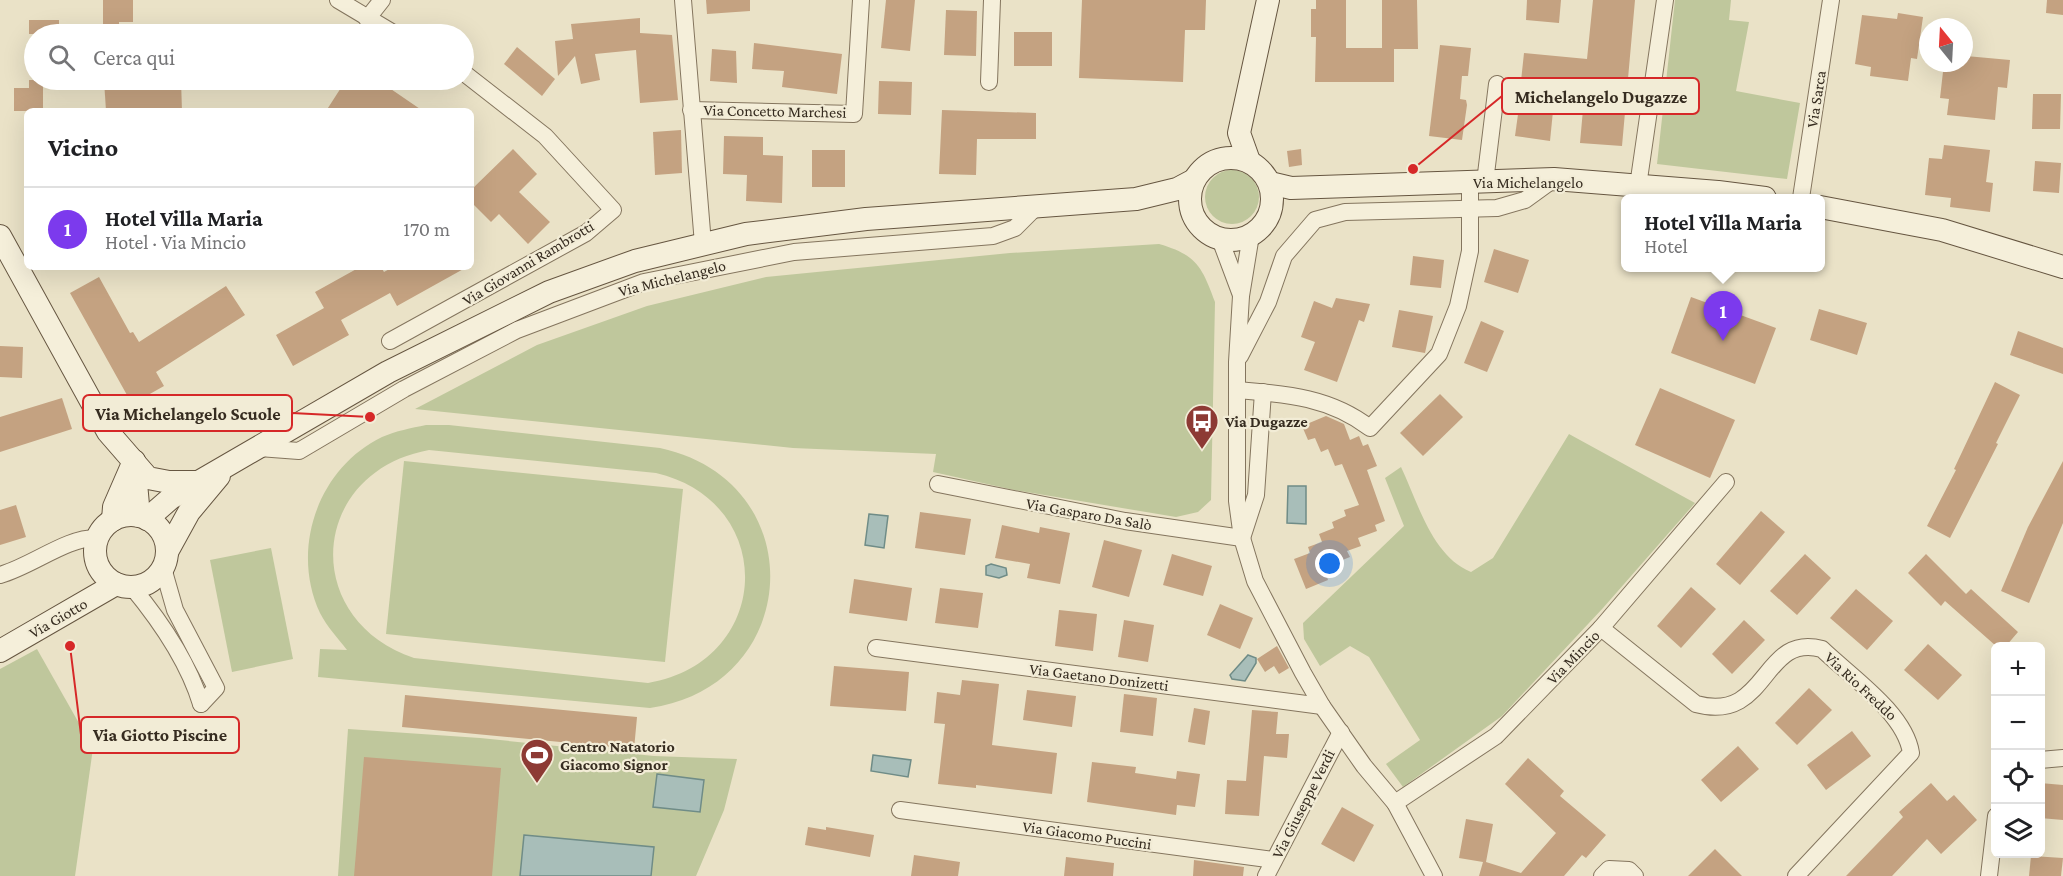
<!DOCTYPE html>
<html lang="it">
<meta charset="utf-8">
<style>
body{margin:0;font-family:"Crimson Pro",serif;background:#f6f6f6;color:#202124}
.controls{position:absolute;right:18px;bottom:18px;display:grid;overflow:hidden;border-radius:9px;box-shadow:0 6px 24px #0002}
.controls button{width:54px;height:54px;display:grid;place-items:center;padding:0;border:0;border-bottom:2px solid #e0e0e0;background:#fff;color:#202124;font:30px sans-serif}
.compass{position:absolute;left:1919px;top:18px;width:54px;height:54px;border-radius:50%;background:#fff;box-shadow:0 6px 24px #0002;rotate:342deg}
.you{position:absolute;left:1330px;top:564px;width:21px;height:21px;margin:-15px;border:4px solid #fff;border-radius:50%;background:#1a73e8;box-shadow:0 0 0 9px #1a73e833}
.badge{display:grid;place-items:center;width:39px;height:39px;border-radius:50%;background:#7c3aed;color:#fff;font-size:20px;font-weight:700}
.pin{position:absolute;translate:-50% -50px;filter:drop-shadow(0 2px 3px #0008)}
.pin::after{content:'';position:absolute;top:32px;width:21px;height:18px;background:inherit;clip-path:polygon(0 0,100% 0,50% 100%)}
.popup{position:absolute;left:1621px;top:194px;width:204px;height:78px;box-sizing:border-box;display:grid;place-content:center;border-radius:9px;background:#fff;filter:drop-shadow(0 2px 4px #0005);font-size:20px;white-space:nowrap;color:#757577}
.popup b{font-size:22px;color:#202124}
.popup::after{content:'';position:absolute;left:50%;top:100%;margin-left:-12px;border:12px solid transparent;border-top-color:#fff}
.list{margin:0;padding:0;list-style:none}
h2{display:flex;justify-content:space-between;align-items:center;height:78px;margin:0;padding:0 24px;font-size:26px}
h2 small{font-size:20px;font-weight:400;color:#757577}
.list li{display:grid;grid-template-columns:39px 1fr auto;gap:18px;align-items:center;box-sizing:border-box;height:84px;padding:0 24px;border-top:2px solid #e0e0e0}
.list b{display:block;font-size:22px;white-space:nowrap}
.list p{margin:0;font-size:20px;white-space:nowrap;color:#757577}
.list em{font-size:20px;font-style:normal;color:#757577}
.icon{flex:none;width:33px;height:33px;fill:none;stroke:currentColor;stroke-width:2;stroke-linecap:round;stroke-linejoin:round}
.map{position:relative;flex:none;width:2063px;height:876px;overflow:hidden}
.search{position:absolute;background:#fff;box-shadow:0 6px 24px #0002;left:24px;top:24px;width:450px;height:66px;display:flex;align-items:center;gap:15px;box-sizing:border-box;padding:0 21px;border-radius:33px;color:#757577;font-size:22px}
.panel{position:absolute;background:#fff;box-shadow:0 6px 24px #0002;left:24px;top:108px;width:450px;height:162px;border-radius:9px}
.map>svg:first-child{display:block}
.green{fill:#bfc79c;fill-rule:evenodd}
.water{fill:#a8beb9;stroke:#6f8c87;stroke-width:1.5}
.building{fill:#c4a281}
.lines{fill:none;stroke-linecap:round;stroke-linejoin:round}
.street-casing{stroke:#84755e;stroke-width:18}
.secondary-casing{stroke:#665641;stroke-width:24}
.street{stroke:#f5efda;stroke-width:16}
.secondary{stroke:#f5efda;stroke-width:22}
.labels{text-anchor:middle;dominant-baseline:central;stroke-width:4.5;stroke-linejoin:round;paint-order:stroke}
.street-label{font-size:16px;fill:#362c20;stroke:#f2ecd6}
.poi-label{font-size:16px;font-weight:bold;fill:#362c20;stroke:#f2ecd6;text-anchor:start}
.leader{fill:none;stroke:#d62828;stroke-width:2}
.callout-dot{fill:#d62828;stroke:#f2ecd6;stroke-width:2}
.callout{fill:#f2ecd6;stroke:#d62828;stroke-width:2}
.callout-label{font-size:18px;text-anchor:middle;font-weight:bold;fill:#362c20}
</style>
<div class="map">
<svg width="2063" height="876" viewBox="0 0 2063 876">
<rect width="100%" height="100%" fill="#eae2c7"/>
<g class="green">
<polygon points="1675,0 1731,0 1729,20 1749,22 1736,91 1800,103 1787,179 1657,164"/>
<circle cx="1232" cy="197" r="27"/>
<path d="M1159,244C1197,255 1202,267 1215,302L1211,500L1198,512L1176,517L1014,490L933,472L936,454L793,448L415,409L537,345L647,306L766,277L1010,253Z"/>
<path d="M426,425H449L660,448C813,481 804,685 650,708L318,677L320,649L347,650C338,638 327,627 320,613C290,549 318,468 382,437C396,431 411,428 426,425ZM429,450L656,473C779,502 773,662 648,683L414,658C299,619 309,472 429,450Z"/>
<path d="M1569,434L1695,503L1603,608L1502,716L1403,787L1386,764L1420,740L1369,657L1350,646L1320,666L1304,639L1303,623L1404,526L1385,478L1401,467C1418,503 1432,556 1471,572L1493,558Z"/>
<polygon points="404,461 683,489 665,662 386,634"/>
<polygon points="271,548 293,659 232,672 210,560"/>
<polygon points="37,649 93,748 75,876 0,876 0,669"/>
<polygon points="348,729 480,738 654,756 737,759 724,810 696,876 338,876"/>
</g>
<g class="water">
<polygon points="1288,486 1306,486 1306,524 1287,523"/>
<polygon points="869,514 888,516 884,548 865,545"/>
<polygon points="991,564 1006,568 1007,575 999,578 986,575 986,566"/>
<polygon points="1248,655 1256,658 1256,663 1245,681 1232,679 1230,675"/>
<polygon points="873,755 911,760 908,777 871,771"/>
<polygon points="657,774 704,780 700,812 653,807"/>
<polygon points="524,835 654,847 651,876 520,876"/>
</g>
<g class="building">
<polygon points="103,0 133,0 133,22 119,22 119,34 103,34"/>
<polygon points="706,0 750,0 750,11 707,14"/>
<polygon points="886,0 915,0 910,51 881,48"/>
<polygon points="1082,0 1206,0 1205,30 1185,30 1183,82 1079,78"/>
<polygon points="1316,0 1346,0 1346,48 1382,48 1382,0 1417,0 1418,49 1394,49 1394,82 1315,82 1316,37 1311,37 1311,9 1316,9"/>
<polygon points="1527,0 1561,0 1559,23 1526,20"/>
<polygon points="1593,0 1635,0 1622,146 1580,143 1585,87 1521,81 1524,53 1587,59"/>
<polygon points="2047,0 2063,0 2063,15 2046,13"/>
<polygon points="946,10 977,11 976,56 944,55"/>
<polygon points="1898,13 1923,17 1917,59 1911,58 1908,81 1870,76 1871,67 1855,64 1862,15 1897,19"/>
<polygon points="640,18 640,33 672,35 678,100 640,103 636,50 595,54 600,80 581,84 575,56 558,76 555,41 573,39 571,24"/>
<rect x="29" y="20" width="30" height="14"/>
<rect x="1014" y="32" width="38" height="34"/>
<polygon points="754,43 842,54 837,94 782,87 784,71 752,69"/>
<polygon points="1440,45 1471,48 1468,76 1462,76 1460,99 1466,100 1467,105 1462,140 1429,136"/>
<polygon points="517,47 555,79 542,96 504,64"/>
<polygon points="712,49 736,51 737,83 710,81"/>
<polygon points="1966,56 2010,60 2007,88 1998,87 1995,120 1947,115 1949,99 1940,98 1944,63 1964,63"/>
<polygon points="29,80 43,80 43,111 14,111 14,88 29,88"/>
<polygon points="104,80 181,80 182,111 106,111"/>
<polygon points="346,80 389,80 385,85 423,111 326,111"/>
<polygon points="879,81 912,82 911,115 878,114"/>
<polygon points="2033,94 2061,94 2060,129 2032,129"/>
<polygon points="1519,107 1553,111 1550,141 1515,136"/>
<polygon points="942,110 1036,113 1036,139 977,139 976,175 939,174"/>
<polygon points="681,130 682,173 655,175 653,132"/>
<polygon points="724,136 763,137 763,155 783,156 782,203 746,201 747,175 723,174"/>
<polygon points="1944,145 1990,150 1986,182 1993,183 1990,212 1950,207 1951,198 1925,195 1929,158 1942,159"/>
<polygon points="513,149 537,174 519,192 550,222 528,244 499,214 491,222 471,202 471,190"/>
<polygon points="1301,149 1302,165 1289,167 1287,151"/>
<rect x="812" y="150" width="33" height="37"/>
<polygon points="2035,161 2061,163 2059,193 2033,191"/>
<polygon points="1494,249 1529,260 1518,293 1484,282"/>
<polygon points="1413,256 1444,260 1441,288 1410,285"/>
<polygon points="360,267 381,267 384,272 393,267 467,267 397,306 390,293 341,320 349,335 293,366 276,335 324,308 315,292"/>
<polygon points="99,277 130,333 133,332 139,342 226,286 245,315 156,372 164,386 132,404 70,293"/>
<polygon points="1691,297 1776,328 1755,384 1671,353"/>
<polygon points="1336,298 1370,304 1364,322 1359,320 1337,382 1304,370 1315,342 1301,337 1314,301 1332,308"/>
<polygon points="1819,309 1867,323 1857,355 1810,340"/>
<polygon points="1399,310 1433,316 1425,353 1392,347"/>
<polygon points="1481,321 1504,331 1487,372 1464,363"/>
<polygon points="2018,331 2063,348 2063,374 2010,355"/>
<polygon points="0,346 23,347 22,378 0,377"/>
<polygon points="1995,382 2020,395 1996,443 1998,444 1950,538 1927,526 1956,470 1954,469"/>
<polygon points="1660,388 1735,420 1710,478 1635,445"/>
<polygon points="1440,394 1463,417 1423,456 1400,433"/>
<polygon points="62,398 72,429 0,452 0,417"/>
<polygon points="1326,416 1344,424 1350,440 1359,436 1363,446 1368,444 1377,466 1367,470 1385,521 1375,525 1377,531 1358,538 1361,546 1347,551 1350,557 1335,563 1337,569 1326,574 1328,580 1306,589 1294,559 1310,553 1308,547 1322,542 1319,534 1334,528 1332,522 1346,516 1344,510 1359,505 1342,464 1335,466 1328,449 1321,452 1315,438 1308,440 1302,426"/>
<polygon points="2063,461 2063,523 2029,603 2001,591 2028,527"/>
<polygon points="16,505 26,537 0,545 0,510"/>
<polygon points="1761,511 1785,532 1740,585 1716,564"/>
<polygon points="920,512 971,519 965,555 915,548"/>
<polygon points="1002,525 1039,533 1040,527 1070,533 1060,584 1027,578 1030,564 995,558"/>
<polygon points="1104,540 1142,550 1129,597 1092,587"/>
<polygon points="1172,554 1212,566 1203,596 1163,585"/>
<polygon points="1805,554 1831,578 1797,615 1770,591"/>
<polygon points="1926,554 1966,594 1971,589 2018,632 2006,646 1996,646 1945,601 1941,606 1908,573"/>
<polygon points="854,579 912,588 907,621 849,613"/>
<polygon points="1691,587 1716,609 1681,648 1657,626"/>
<polygon points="940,588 983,593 978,628 935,623"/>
<polygon points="1856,589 1893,621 1867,650 1830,618"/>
<polygon points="1220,604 1253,618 1240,649 1207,635"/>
<polygon points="1059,610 1097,614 1093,651 1055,646"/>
<polygon points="1124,620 1154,625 1148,662 1118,657"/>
<polygon points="1744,620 1765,640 1732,674 1712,654"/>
<polygon points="1928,644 1962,675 1938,700 1904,670"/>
<polygon points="1277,646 1289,668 1279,674 1274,666 1265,672 1257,659"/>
<polygon points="834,666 909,672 906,711 830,706"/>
<polygon points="962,680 999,684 992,745 1057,753 1052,794 976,785 976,788 938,784 945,724 934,723 937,692 960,695"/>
<polygon points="1809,688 1832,710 1797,745 1775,723"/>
<polygon points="1027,690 1076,696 1072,727 1023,720"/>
<polygon points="1124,694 1157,698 1153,736 1120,732"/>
<polygon points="405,695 637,717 634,749 402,727"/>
<polygon points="1194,708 1210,711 1205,745 1188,742"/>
<polygon points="1252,710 1278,712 1276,734 1289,734 1287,758 1264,756 1259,816 1225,814 1227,780 1246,781"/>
<polygon points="1852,731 1871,756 1826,790 1807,765"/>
<polygon points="1738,746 1759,769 1721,802 1701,780"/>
<polygon points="364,757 501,768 492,876 354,876"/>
<polygon points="1528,758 1564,791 1560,796 1606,835 1586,858 1582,855 1564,876 1479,876 1483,862 1459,858 1466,819 1493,824 1486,862 1521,873 1556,833 1505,784"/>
<polygon points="1092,762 1136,767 1135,773 1176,779 1177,771 1200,774 1195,807 1177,805 1176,815 1087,802"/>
<polygon points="1931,783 1947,801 1954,795 1977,820 1941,854 1927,839 1892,876 1846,876 1903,817 1899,812"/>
<polygon points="2040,783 2063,785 2063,820 2040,818"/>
<polygon points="1342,807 1374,825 1354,862 1321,844"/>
<polygon points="808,827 826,830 826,827 874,835 870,857 805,845"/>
<polygon points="1715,849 1742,876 1688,876"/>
<polygon points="914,855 960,862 958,876 911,876"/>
<polygon points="2031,856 2063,858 2061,876 2029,876"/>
<polygon points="1066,857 1114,863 1113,876 1064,876"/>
<polygon points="1194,860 1244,867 1243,876 1193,876"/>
</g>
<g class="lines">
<defs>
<g id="street">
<polyline points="338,0 395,34"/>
<polyline points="683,0 703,244"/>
<polyline points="367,19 382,0"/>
<polyline points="989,82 992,0"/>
<polyline points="691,110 854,114 861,0"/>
<polyline points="1485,182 1497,84"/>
<polyline points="1638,186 1665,0"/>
<polyline points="1801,198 1831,0"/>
<polyline points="1251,235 1241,296 1237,362 1237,501 1242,538 1255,581 1303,673 1322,706 1364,766 1395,803 1434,876"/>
<polyline points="1220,239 1241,295"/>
<polyline points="390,341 586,233 613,210 545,136 464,73"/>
<polyline points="1240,356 1268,302 1284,256 1315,220 1345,212 1497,208 1525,200 1554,179"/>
<path d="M1237,390C1286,394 1330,397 1370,428L1439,354L1458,306L1470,251V182"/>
<polyline points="259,448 299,451 404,389 517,330 644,282 794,252 993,236 1015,228 1039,204"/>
<polyline points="938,484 1125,521 1242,538 1256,495 1263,392"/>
<polyline points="163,568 175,610 216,688 201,704"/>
<path d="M0,575C32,566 67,537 97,538"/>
<path d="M132,587C161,622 188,661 201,704"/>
<path d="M1601,628L1696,704C1769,724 1761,632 1822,649C1851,677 1905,713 1911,753L1796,876"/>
<polyline points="876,648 1322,706"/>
<polyline points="2040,760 2063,758"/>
<polyline points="1395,803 1496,736 1601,628 1726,482"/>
<polyline points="900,810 1274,860"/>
<polyline points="1266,876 1341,732"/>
<polyline points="1602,876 1609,869 1629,870 1635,876"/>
<polyline points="1989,876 1996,816"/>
</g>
<g id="secondary">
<circle cx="1231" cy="199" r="41"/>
<polyline points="1249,161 1239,133 1268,0"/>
<polyline points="1270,183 1291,188 1554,179 1718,192 1765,198"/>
<polyline points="1820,207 1942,230 2063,267"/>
<polyline points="0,236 108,432 148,478 169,482 197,482"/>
<polyline points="134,461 139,516"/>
<circle cx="131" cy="551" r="36"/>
<polyline points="147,519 171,498 388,372 549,292 635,261 746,234 866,219 1136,199 1177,189 1194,180"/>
<polyline points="113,520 114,507 134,461"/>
<polyline points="167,552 189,512 219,476"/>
<polyline points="0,651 116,584"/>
</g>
</defs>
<use href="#street" class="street-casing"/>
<use href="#secondary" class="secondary-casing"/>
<use href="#street" class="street"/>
<use href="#secondary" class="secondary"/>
</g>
<defs>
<symbol id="bus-pin" viewBox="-11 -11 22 30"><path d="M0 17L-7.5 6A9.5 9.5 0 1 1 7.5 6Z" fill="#8d3a34" stroke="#f2ecd6"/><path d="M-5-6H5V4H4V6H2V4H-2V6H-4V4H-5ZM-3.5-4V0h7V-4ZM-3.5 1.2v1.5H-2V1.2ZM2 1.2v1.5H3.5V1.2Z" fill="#fff"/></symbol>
<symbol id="stadium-pin" viewBox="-11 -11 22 30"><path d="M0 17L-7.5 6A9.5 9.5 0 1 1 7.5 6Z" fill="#8d3a34" stroke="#f2ecd6"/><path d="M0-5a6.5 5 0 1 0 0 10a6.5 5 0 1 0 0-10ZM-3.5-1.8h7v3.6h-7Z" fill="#fff"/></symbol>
</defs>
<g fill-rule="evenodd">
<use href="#bus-pin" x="1183" y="402" width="38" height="52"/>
<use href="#stadium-pin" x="518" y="736" width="38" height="52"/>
</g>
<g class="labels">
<g class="street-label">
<text transform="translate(1816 99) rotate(-81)">Via Sarca</text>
<text transform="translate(775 111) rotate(1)">Via Concetto Marchesi</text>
<text x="1528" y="182">Via Michelangelo</text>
<text transform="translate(528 263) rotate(-31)">Via Giovanni Rambrotti</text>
<text transform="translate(672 278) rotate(-14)">Via Michelangelo</text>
<text transform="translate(1089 514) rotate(10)">Via Gasparo Da Salò</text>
<text transform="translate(58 618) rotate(-30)">Via Giotto</text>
<text transform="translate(1573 657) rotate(-46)">Via Mincio</text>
<text transform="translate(1099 677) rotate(7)">Via Gaetano Donizetti</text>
<text transform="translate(1861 686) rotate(43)">Via Rio Freddo</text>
<text transform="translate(1303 804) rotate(-63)">Via Giuseppe Verdi</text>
<text transform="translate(1087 835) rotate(8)">Via Giacomo Puccini</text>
</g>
<g class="poi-label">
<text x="1225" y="421">Via Dugazze</text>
<text x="560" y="746">Centro Natatorio<tspan x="560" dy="18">Giacomo Signor</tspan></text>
</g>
</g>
<path class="leader" d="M1413 169L1502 96M370 417L292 413M70 646L81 735"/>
<g class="callout-dot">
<circle cx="1413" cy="169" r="6"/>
<circle cx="370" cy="417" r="6"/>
<circle cx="70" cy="646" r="6"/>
</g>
<g class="callout">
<rect x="1502" y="78" width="197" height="36" rx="6"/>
<rect x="83" y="395" width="209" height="36" rx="6"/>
<rect x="81" y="717" width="158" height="36" rx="6"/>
</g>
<g class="callout-label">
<text x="1601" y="103">Michelangelo Dugazze</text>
<text x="188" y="420">Via Michelangelo Scuole</text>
<text x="160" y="741">Via Giotto Piscine</text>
</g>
</svg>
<div class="controls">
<button>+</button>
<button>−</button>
<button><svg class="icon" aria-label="locate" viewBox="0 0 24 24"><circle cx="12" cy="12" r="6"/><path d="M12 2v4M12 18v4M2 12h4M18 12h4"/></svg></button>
<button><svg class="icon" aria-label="layers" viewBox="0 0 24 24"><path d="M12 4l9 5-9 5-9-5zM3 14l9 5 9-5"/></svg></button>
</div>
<svg class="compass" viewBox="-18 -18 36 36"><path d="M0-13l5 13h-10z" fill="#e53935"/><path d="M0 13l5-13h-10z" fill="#757577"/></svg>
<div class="you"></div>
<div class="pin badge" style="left:1723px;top:341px">1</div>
<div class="popup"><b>Hotel Villa Maria</b>Hotel</div>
<div class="search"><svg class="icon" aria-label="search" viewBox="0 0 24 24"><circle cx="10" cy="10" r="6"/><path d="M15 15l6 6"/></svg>Cerca qui</div>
<section class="panel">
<h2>Vicino<small></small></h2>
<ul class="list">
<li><span class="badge">1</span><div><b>Hotel Villa Maria</b><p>Hotel · Via Mincio</p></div><em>170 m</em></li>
</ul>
</section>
</div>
